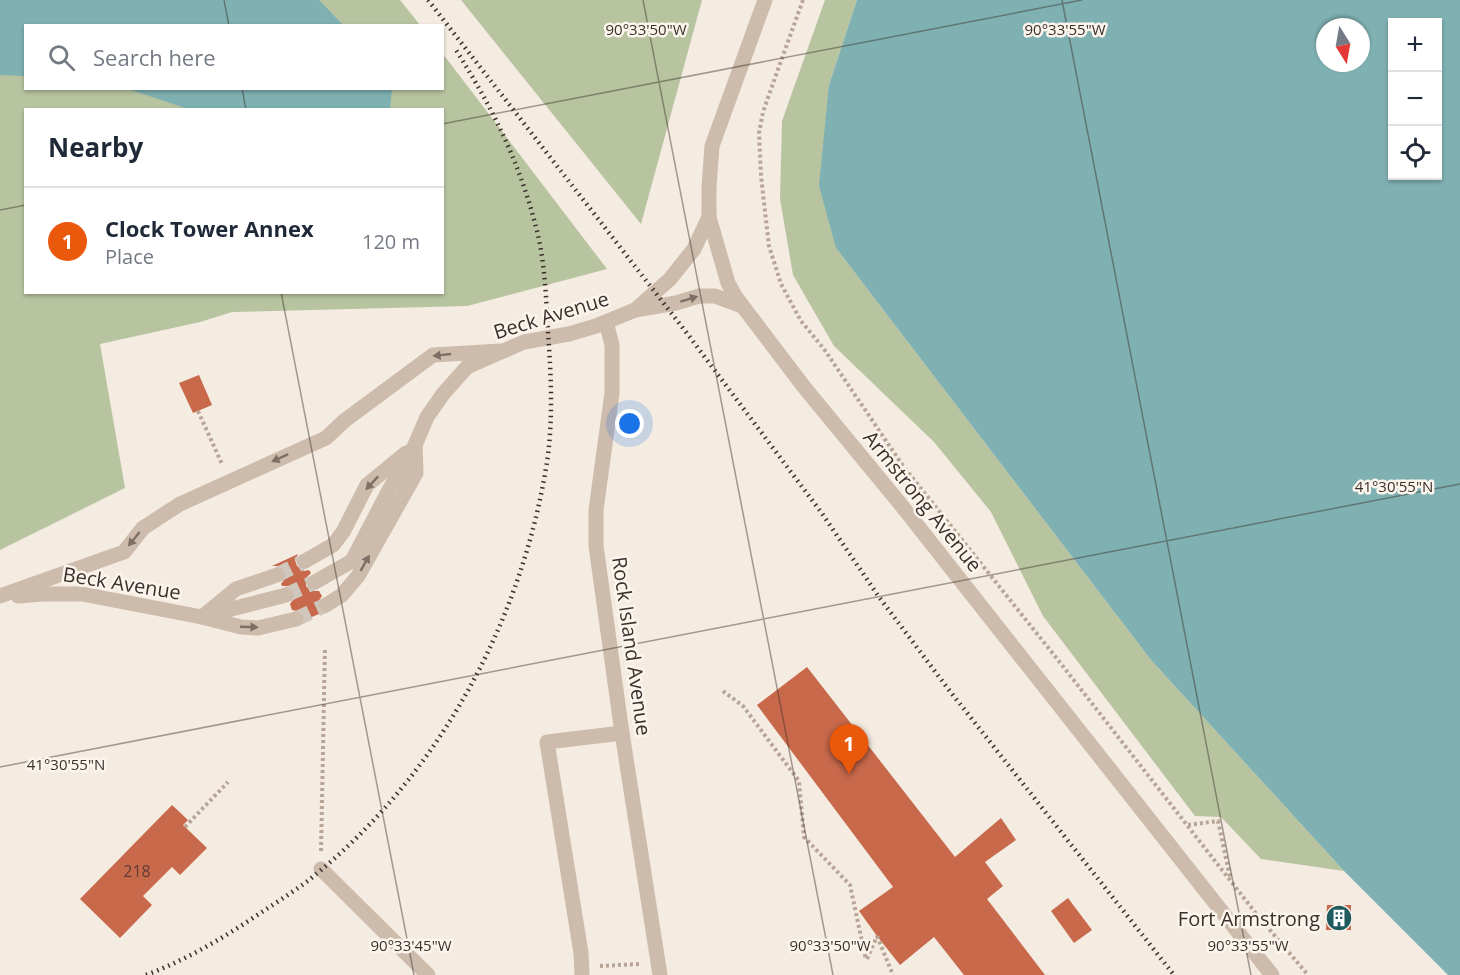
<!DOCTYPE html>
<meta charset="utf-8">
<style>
body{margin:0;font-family:"Open Sans",sans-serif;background:#f2f2f3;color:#1f2937}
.controls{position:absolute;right:18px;top:18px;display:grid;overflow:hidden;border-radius:0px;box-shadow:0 2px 4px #0004}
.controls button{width:54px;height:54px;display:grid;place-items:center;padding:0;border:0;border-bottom:2px solid #e0e1e3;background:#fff;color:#1f2937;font:30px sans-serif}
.compass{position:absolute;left:1316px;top:18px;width:54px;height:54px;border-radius:50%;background:#fff;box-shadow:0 2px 4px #0004;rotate:169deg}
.you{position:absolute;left:630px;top:424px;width:21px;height:21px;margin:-15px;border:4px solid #fff;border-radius:50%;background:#1a73e8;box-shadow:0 0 0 9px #1a73e833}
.badge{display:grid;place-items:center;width:39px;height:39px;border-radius:50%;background:#ea580c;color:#fff;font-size:20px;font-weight:700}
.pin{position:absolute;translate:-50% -50px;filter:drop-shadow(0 2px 3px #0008)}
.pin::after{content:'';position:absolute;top:32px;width:21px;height:18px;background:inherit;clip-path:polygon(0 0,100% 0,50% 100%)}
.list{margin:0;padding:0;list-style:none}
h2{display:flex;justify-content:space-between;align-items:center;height:78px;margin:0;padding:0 24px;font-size:26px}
h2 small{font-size:20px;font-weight:400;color:#747a83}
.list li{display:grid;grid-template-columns:39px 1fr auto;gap:18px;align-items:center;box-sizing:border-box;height:108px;padding:0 24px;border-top:2px solid #e0e1e3}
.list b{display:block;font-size:22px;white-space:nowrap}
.list p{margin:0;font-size:20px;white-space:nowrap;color:#747a83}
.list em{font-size:20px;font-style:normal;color:#747a83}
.icon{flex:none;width:33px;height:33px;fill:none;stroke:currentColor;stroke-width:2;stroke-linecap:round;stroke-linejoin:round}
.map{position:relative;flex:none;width:1460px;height:975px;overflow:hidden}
.search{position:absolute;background:#fff;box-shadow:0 2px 4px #0004;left:24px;top:24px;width:420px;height:66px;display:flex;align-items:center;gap:15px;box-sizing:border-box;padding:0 21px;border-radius:0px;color:#747a83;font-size:22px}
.panel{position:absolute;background:#fff;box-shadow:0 2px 4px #0004;left:24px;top:108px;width:420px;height:186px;border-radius:0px}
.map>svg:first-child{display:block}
.green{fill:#b8c4a0;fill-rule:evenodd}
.water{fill:#7fb0b2;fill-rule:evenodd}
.building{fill:#c8694b}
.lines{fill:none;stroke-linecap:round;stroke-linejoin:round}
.minor-tunnel{stroke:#cfc6bd;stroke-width:15;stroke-dasharray:15 8;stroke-linecap:butt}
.path{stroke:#b9a596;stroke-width:4;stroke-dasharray:3 3;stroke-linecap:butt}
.minor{stroke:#cdbbac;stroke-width:15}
.rail{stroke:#3b302b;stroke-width:4.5;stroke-dasharray:1.5 4.5;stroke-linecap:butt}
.oneway{fill:#7d6f65}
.ticks{fill:none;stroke:#3b302b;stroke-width:1.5;stroke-opacity:0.45}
.labels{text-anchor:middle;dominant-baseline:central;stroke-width:5;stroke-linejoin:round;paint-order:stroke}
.number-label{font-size:16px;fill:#5e3e33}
.street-label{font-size:20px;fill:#3b302b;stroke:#fbf5ee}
.poi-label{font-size:20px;fill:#3b302b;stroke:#fbf5ee;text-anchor:end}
.ticks-label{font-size:15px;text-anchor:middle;fill:#3b302b;stroke:#fbf5ee;stroke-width:5;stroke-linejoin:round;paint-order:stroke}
</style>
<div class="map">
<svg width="1460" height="975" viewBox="0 0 1460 975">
<rect width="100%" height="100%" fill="#f4ebe1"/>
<g class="green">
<path d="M0,0H400L420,25L26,26V88H442L443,54L607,269L467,306L232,312L200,322L100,344L125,488L0,550ZM26,110H442V292H26Z"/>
<polygon points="461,0 702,0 641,224"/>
<polygon points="825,0 857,0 829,85 836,248 1151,660 1344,871 1261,859 1221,817 1195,816 1043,616 991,512 934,442 834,346 793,275 780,199 782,121"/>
</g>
<g class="water">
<polygon points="0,0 319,0 343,25 26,26 25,76 0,75"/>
<path d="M857,0H1460V975H1448L1344,871L1151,660L836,248L819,186L829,85ZM1438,22V176H1392V22ZM1325,27H1361V63H1325Z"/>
<polygon points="128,89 392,89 390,110 188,109"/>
</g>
<g class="building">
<polygon points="199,375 212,405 193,413 179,383"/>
<polygon points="298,554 295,560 297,566 304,571 309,570 311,573 306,578 306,586 311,591 319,591 322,596 316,605 321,613 305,620 303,612 292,610 290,604 295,597 293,589 288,586 282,586 281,584 286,577 286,571 279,566 272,566"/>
<polygon points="807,667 955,857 1001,818 1016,840 985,862 1003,886 987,899 1045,975 964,975 934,937 900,965 877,936 859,911 893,887 757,705"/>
<polygon points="172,805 188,820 183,825 207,848 180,875 172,867 143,896 152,905 120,938 80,899"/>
<polygon points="1068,898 1092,930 1074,943 1051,911"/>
<polygon points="1327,905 1351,905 1351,930 1326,930"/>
</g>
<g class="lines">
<g class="minor-tunnel">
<polyline points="277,575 305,561"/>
<polyline points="286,595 315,582"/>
<polyline points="296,619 326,605"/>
</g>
<g class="path">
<polyline points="803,0 776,75 763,112 759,133 761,176 769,246 781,284 801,321 824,349 903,466 1058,660 1258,916 1308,975"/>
<polyline points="198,411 222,464"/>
<polyline points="723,691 743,706 799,781 804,837 850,885 866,960"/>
<polyline points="1188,825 1218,821 1230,877"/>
<polyline points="185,827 228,782"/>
<polyline points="321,851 325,647"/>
<polyline points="877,936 893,975"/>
<polyline points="867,959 877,936"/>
<polyline points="600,966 640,964"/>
</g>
<g class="minor">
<polyline points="765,0 712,146 709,187 709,217 728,283 735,296 804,387 902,506 1272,975"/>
<polyline points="635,310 676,303 699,296 715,296 742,306"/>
<polyline points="606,322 612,345 612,393 596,510 596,546 622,733 660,975"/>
<polyline points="305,561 333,545 343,532 367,485 406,453"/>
<polyline points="315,582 352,561 388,492 415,445 427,417 443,394 467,367 524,342 569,334 596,326 635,310 670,279 694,249 709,217"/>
<polyline points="0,596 124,552 143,528 180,504 326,438 344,421 433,355 501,351"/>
<polyline points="18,596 43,594 82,594 202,617 241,627 258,628 296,619"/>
<polyline points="326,605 342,595 358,576 416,473 415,445"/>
<polyline points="208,615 286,595"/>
<polyline points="202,617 236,589 277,575"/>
<polyline points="321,869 428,975"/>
<polyline points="582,975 581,953 547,742 622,733"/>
</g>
<g class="rail">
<polyline points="428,0 686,332 821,512 879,597 949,690 1174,975"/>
<path d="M146,975C186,960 223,938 259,914C274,904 290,894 305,883C437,780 524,620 548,455C553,414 551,374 548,332C546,297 545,261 536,227C519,161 492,107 456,50"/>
</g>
</g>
<defs><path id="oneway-solid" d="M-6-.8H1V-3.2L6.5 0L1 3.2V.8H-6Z" transform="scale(1.5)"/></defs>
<g class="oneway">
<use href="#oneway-solid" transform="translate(689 299) rotate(-17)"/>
<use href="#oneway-solid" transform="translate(442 355) rotate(174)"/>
<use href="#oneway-solid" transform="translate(280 458) rotate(155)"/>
<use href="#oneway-solid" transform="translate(372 483) rotate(133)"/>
<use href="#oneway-solid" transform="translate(134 539) rotate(129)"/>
<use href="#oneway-solid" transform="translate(365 563) rotate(-61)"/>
<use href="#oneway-solid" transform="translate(249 627) rotate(2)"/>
</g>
<path class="ticks" d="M224,0L229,26M643,0L833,975M1062,0L1251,975M242,88L246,110M442,124L1082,0M0,210L26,205M281,292L414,975M0,767L1460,484"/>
<defs>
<symbol id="building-disc" viewBox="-11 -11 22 22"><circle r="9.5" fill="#1f5a5e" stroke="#fbf5ee"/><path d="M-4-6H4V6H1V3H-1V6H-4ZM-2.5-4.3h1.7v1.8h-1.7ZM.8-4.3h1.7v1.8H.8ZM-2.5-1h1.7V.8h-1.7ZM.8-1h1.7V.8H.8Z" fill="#fff"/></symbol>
</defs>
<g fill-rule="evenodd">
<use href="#building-disc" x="1324" y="903" width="30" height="30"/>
</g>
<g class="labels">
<g class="number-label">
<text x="137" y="871">218</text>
</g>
<g class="street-label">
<text transform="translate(551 315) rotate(-17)">Beck Avenue</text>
<text transform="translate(923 501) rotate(51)">Armstrong Avenue</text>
<text transform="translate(122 583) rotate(9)">Beck Avenue</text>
<text transform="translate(632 646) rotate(82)">Rock Island Avenue</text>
</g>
<g class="poi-label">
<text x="1320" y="918">Fort Armstrong</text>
</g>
</g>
<g class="ticks-label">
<text x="646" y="35">90°33'50"W</text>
<text x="1065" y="35">90°33'55"W</text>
<text x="1394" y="492">41°30'55"N</text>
<text x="66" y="770">41°30'55"N</text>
<text x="411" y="951">90°33'45"W</text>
<text x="830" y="951">90°33'50"W</text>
<text x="1248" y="951">90°33'55"W</text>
</g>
</svg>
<div class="controls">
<button>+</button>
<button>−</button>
<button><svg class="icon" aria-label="locate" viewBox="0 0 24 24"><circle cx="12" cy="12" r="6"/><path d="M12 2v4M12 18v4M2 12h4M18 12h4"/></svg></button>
</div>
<svg class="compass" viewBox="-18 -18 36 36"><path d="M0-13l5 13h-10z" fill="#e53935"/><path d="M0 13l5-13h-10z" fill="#747a83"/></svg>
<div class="you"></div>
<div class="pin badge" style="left:849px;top:774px">1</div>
<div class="search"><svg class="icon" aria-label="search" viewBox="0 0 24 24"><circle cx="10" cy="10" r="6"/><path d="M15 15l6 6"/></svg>Search here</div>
<section class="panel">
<h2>Nearby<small></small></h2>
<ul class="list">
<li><span class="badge">1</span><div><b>Clock Tower Annex</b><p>Place</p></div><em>120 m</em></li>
</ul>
</section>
</div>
